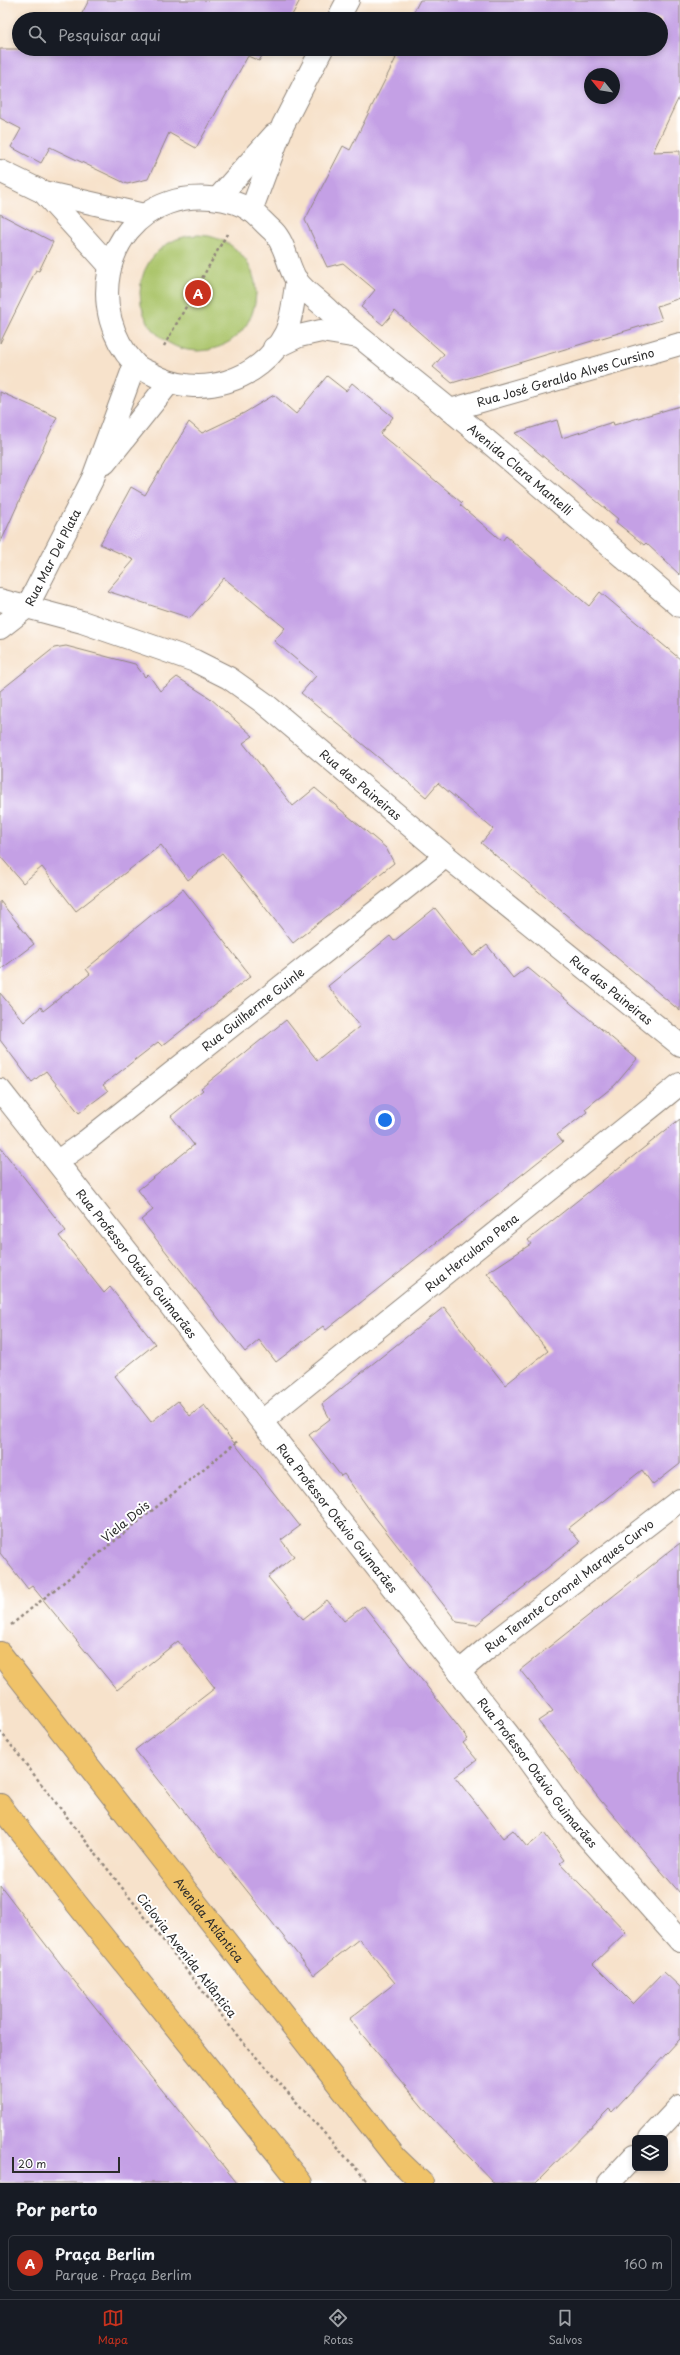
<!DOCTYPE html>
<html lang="pt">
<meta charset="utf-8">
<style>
body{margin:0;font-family:"Playpen Sans",sans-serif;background:#242831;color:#f1f3f6}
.controls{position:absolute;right:12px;bottom:12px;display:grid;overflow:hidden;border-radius:6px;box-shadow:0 2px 6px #0003}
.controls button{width:36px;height:36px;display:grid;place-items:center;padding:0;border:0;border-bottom:1px solid #363941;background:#171b24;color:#f1f3f6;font:20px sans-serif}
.compass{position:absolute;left:584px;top:68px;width:36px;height:36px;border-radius:50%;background:#171b24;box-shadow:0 2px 6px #0003;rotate:300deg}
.scale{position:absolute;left:12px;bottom:10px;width:108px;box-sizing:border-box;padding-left:4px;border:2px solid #2b2b2b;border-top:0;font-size:11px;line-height:14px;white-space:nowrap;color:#2b2b2b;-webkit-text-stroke:3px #fff;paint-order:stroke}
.you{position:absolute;left:385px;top:1120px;width:14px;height:14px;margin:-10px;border:3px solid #fff;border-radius:50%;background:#1a73e8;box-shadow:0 0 0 6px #1a73e833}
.badge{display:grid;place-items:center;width:26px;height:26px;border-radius:50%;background:#c8321e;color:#fff;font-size:13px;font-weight:700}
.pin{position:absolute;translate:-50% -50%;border:2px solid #fff;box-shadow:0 1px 4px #0006}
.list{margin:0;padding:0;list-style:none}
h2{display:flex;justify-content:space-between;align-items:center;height:52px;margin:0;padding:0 16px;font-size:17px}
h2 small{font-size:13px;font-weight:400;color:#9ea1a6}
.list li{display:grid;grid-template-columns:26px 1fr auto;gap:12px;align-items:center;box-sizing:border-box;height:56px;margin:0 8px 8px;padding:0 8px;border:1px solid #363941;border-radius:6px}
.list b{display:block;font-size:15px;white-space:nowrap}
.list p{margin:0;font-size:13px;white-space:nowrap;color:#9ea1a6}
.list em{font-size:13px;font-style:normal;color:#9ea1a6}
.icon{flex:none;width:22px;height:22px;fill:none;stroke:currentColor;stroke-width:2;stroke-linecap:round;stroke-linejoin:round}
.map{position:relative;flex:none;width:680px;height:2183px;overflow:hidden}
.search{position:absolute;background:#171b24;box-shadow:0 2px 6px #0003;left:12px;right:12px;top:12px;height:44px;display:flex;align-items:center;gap:10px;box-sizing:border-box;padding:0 14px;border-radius:22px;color:#9ea1a6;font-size:15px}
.sheet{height:116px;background:#171b24}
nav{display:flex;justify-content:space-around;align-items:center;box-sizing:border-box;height:56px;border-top:1px solid #363941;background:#171b24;font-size:11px;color:#9ea1a6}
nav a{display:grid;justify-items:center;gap:2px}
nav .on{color:#c8321e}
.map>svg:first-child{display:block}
.green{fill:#abc56b;stroke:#6b784b}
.building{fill:#c4a0e5;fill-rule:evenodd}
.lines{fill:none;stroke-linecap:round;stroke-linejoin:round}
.minor-casing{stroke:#91867b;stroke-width:24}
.major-casing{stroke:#91867b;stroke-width:24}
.path{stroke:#91867b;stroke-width:2.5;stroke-dasharray:3 3;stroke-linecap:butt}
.minor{stroke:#fff;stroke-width:22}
.major{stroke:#f0c369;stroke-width:22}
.labels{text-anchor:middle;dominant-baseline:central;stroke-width:4;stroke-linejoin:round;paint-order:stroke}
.street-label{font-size:12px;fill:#2b2b2b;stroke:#fff}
</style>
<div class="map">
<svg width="680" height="2183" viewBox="0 0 680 2183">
<rect width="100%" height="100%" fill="#fff"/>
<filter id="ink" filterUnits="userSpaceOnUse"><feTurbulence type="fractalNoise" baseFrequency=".025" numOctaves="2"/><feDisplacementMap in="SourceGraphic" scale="8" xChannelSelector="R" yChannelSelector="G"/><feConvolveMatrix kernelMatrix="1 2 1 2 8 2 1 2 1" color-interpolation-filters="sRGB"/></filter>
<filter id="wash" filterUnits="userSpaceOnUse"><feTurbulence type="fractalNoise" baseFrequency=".012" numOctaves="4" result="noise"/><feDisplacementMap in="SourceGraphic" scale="16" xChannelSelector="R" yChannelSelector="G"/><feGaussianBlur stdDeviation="0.9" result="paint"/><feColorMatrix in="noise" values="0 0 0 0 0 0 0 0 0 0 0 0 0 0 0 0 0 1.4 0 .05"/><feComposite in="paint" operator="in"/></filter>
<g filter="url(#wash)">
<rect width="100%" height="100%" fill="#f7e2cb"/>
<circle class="green" cx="198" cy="293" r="58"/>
<g id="blocks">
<g class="building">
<polygon points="89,0 300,0 290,19 79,19"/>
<path d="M420,0H680V95L653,152L680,151V298L657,306L662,320L452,383L433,367L444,354L395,311L383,325L361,307L375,290L343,263L327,267L305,220L343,146L350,150L396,58L392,56L395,49H661V19H410ZM590,74H614V98H590Z"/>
<polygon points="0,49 266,49 259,61 248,56 196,148 169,133 148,179 127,184 50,147 41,163 11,147 21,129 0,118"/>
<polygon points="0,214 53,242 39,271 36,270 0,343"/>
<polygon points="327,376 346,391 352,383 393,417 380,434 462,503 460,505 502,541 506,536 589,606 600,592 680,659 680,1011 481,843 493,829 438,783 426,797 301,693 316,676 274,641 285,628 224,578 190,618 107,591 134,560 100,544 131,487 145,495 189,422 202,433 244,413 274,395 296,414"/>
<polygon points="0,392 57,417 0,544"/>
<polygon points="680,406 680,575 646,543 644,545 616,522 618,519 594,499 515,433 557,420 562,438 613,422 614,425"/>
<polygon points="66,646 135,664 145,677 148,674 160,691 177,677 210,698 253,736 243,743 293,806 315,788 386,848 394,863 293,943 222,853 188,880 161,845 76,911 42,867 23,883 0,856 0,691 54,648"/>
<polygon points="183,889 251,976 162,1046 158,1042 103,1085 108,1091 79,1113 46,1071 32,1082 0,1040 0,993 24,1022 41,1007 43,1011 90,974 86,969"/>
<polygon points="0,901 34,944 0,970"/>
<polygon points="435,908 473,956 487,945 513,978 527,967 637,1059 615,1085 585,1109 587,1112 557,1135 563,1142 326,1330 323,1326 276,1362 259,1340 245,1352 141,1220 153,1210 138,1190 194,1145 171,1116 203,1090 201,1088 286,1020 317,1060 360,1026 328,986 390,936 394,941"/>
<polygon points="680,1119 680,1464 653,1485 642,1470 569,1528 580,1542 476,1625 457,1622 374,1516 344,1474 341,1476 309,1435 330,1419 322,1404 444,1307 505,1385 548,1351 487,1273 531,1244 528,1240"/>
<polygon points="0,1147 66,1231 59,1236 104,1293 110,1287 155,1344 115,1376 151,1422 178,1401 190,1416 204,1405 300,1526 281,1540 294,1556 268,1577 303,1619 327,1600 344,1621 364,1606 468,1739 463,1743 477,1760 455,1777 503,1838 513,1830 527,1847 544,1833 564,1860 560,1863 626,1932 593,1964 633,2004 664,1972 680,1987 680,2039 612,2112 609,2109 536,2183 494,2183 431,2117 349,2019 395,1983 359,1939 314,1975 135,1750 215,1688 178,1641 117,1690 32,1586 28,1589 0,1553"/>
<polygon points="680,1543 680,1893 601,1801 538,1721 553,1711 520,1670"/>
<polygon points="0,1885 63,1967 237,2183 0,2183"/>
</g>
</g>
</g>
<g filter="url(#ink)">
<use href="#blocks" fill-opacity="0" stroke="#91867b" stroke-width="1"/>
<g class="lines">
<defs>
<g id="minor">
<polyline points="338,19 348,0"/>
<polyline points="0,171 43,192 144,215"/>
<polyline points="43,192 109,265"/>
<polyline points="218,198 274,135"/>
<polyline points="251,211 283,125 322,49"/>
<path id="s1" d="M297,280C294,295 292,321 285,334C260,382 198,400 152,374C146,371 138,368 134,363C88,313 102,226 168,203C193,194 231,196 253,212C260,218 266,225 273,231C286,244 287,266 297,281C305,292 319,301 329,311C368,345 409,376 449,409C527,473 603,541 680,606"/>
<polyline points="274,348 299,336 321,331 358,337"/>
<path id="s2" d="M450,410L680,344"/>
<polyline points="105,463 169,383"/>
<path id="s3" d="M0,600L82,622L155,647L195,661L229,678L264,703L446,856L680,1045"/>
<path id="s4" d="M0,628L27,607L93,478L135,364"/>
<path id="s5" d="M0,1090L523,1753L568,1815L680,1941"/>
<path id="s6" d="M58,1161L86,1141L446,856"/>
<path id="s7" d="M262,1421L680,1084"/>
<path id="s8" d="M459,1672L486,1649L680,1500"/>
<polyline points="650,2138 680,2106"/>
<polyline points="609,2183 635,2155"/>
</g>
<g id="major">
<path id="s9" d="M0,1653L396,2158L422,2183"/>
<polyline points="0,1805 76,1903 301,2183"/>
</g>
</defs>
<use href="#minor" class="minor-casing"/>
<use href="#major" class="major-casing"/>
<g class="path">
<polyline points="164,346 228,232"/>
<polyline points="11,1625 239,1440"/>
<polyline points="0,1731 240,2039 369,2183"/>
</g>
<use href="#minor" class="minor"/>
<use href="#major" class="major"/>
</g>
</g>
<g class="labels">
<g class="street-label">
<text stroke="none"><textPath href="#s2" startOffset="120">Rua José Geraldo Alves Cursino</textPath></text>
<text stroke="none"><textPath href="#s1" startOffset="888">Avenida Clara Mantelli</textPath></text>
<text stroke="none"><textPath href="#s4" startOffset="90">Rua Mar Del Plata</textPath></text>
<text stroke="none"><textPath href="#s3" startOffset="412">Rua das Paineiras</textPath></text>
<text stroke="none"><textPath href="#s3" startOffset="736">Rua das Paineiras</textPath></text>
<text stroke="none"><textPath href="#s6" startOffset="247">Rua Guilherme Guinle</textPath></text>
<text stroke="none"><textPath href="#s7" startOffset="269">Rua Herculano Pena</textPath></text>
<text stroke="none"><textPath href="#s5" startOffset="221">Rua Professor Otávio Guimarães</textPath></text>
<text stroke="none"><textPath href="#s5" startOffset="545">Rua Professor Otávio Guimarães</textPath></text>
<text transform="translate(125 1521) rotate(-39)">Viela Dois</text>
<text stroke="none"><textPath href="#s8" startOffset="140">Rua Tenente Coronel Marques Curvo</textPath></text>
<text stroke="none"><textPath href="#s5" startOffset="869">Rua Professor Otávio Guimarães</textPath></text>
<text stroke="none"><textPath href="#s9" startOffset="339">Avenida Atlântica</textPath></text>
<text transform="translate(187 1955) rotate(52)">Ciclovia Avenida Atlântica</text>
</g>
</g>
</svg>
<div class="controls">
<button><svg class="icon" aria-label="layers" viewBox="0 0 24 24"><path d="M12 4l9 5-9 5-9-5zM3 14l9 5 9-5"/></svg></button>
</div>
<svg class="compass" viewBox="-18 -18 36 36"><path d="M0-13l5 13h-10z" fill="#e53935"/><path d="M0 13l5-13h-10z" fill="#9ea1a6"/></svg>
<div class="scale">20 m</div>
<div class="you"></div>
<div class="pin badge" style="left:198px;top:293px">A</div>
<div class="search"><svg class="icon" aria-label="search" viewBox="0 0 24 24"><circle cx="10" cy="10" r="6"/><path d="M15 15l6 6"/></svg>Pesquisar aqui</div>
</div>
<section class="sheet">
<h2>Por perto<small></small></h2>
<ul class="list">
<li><span class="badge">A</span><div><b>Praça Berlim</b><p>Parque · Praça Berlim</p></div><em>160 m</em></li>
</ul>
</section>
<nav>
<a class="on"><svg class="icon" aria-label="map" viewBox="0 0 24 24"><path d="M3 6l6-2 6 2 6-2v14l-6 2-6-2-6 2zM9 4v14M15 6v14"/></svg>Mapa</a>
<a><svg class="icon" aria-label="directions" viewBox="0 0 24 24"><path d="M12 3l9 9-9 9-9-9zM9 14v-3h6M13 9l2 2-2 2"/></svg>Rotas</a>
<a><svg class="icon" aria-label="saved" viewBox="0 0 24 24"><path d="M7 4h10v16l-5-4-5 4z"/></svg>Salvos</a>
</nav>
